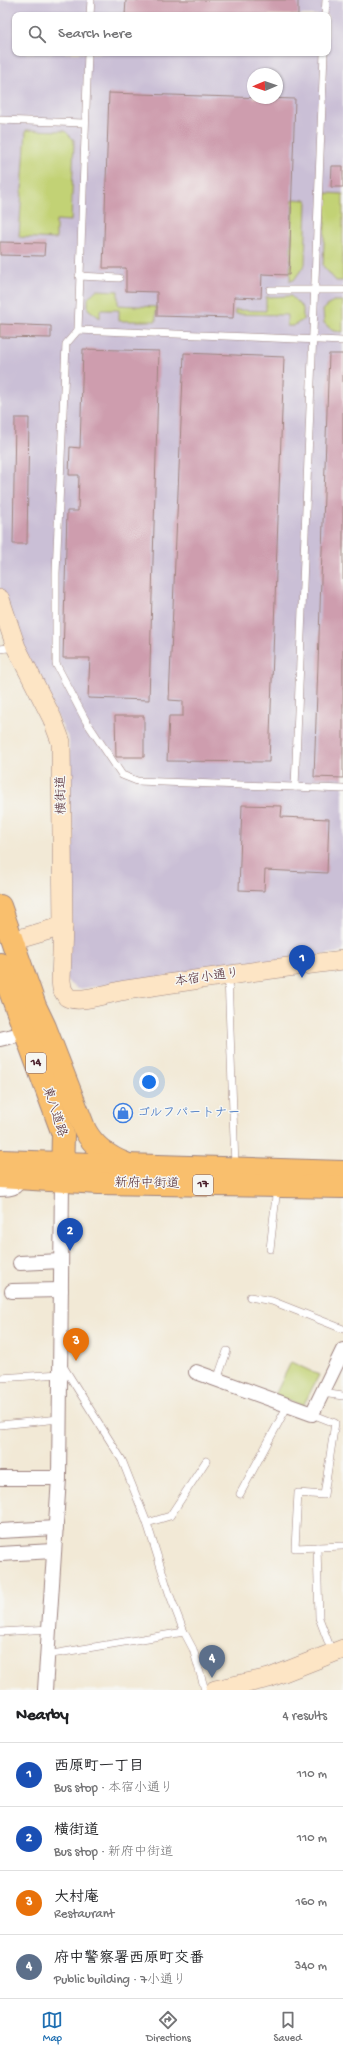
<!DOCTYPE html>
<meta charset="utf-8">
<style>
body{margin:0;font-family:"Gochi Hand","Klee One",sans-serif;background:#f2f2f2;color:#202124}
.compass{position:absolute;left:247px;top:68px;width:36px;height:36px;border-radius:50%;background:#fff;box-shadow:0 1px 3px #0004;rotate:268deg}
.you{position:absolute;left:149px;top:1082px;width:14px;height:14px;margin:-10px;border:3px solid #fff;border-radius:50%;background:#1a73e8;box-shadow:0 0 0 6px #1a73e833}
.badge{display:grid;place-items:center;width:26px;height:26px;border-radius:50%;background:#1f6fb2;color:#fff;font-size:13px;font-weight:700}
.pin{position:absolute;translate:-50% -33px;filter:drop-shadow(0 1px 2px #0008)}
.pin::after{content:'';position:absolute;top:21px;width:14px;height:12px;background:inherit;clip-path:polygon(0 0,100% 0,50% 100%)}
.list{margin:0;padding:0;list-style:none}
h2{display:flex;justify-content:space-between;align-items:center;height:52px;margin:0;padding:0 16px;font-size:17px}
h2 small{font-size:13px;font-weight:400;color:#757577}
.list li{display:grid;grid-template-columns:26px 1fr auto;gap:12px;align-items:center;box-sizing:border-box;height:64px;padding:0 16px;border-top:1px solid #e0e0e0}
.list b{display:block;font-size:15px;white-space:nowrap}
.list p{margin:0;font-size:13px;white-space:nowrap;color:#757577}
.list em{font-size:13px;font-style:normal;color:#757577}
.icon{flex:none;width:22px;height:22px;fill:none;stroke:currentColor;stroke-width:2;stroke-linecap:round;stroke-linejoin:round}
.map{position:relative;flex:none;width:343px;height:1690px;overflow:hidden}
.search{position:absolute;background:#fff;box-shadow:0 1px 3px #0004;left:12px;right:12px;top:12px;height:44px;display:flex;align-items:center;gap:10px;box-sizing:border-box;padding:0 14px;border-radius:8px;color:#757577;font-size:15px}
.sheet{height:308px;background:#fff}
nav{display:flex;justify-content:space-around;align-items:center;box-sizing:border-box;height:56px;border-top:1px solid #e0e0e0;background:#fff;font-size:11px;color:#757577}
nav a{display:grid;justify-items:center;gap:2px}
nav .on{color:#1f6fb2}
.map>svg:first-child{display:block}
.industrial{fill:#cabfd6;fill-rule:evenodd}
.green{fill:#c2d275;stroke:#867850}
.building{fill:#ce9dae}
.lines{fill:none;stroke-linecap:round;stroke-linejoin:round}
.lane-casing{stroke:#9e8480;stroke-width:8}
.street-casing{stroke:#9e8480;stroke-width:16}
.secondary-casing{stroke:#9e8480;stroke-width:20}
.primary-casing{stroke:#9e8480;stroke-width:24}
.lane{stroke:#fff;stroke-width:7}
.street{stroke:#fff;stroke-width:14}
.secondary{stroke:#fde5c5;stroke-width:19}
.primary{stroke:#f9bf6d;stroke-width:22}
.labels{text-anchor:middle;dominant-baseline:central;stroke-width:3;stroke-linejoin:round;paint-order:stroke}
.shield{fill:#f6f6f2;stroke:#7e6067;stroke-width:1}
.shield-label{font-size:12px;font-weight:bold;fill:#4a1f2b}
.street-label{font-size:13px;fill:#4a1f2b;stroke:#f6f6f2}
.shop-label{font-size:13px;fill:#366cbe;stroke:#f6f6f2;text-anchor:start}
</style>
<div class="map">
<svg width="343" height="1690" viewBox="0 0 343 1690">
<rect width="100%" height="100%" fill="#f6f6f2"/>
<filter id="ink" filterUnits="userSpaceOnUse"><feTurbulence type="fractalNoise" baseFrequency=".025" numOctaves="2"/><feDisplacementMap in="SourceGraphic" scale="8" xChannelSelector="R" yChannelSelector="G"/><feConvolveMatrix kernelMatrix="1 2 1 2 8 2 1 2 1" color-interpolation-filters="sRGB"/></filter>
<filter id="wash" filterUnits="userSpaceOnUse"><feTurbulence type="fractalNoise" baseFrequency=".012" numOctaves="4" result="noise"/><feDisplacementMap in="SourceGraphic" scale="16" xChannelSelector="R" yChannelSelector="G"/><feGaussianBlur stdDeviation="0.9" result="paint"/><feColorMatrix in="noise" values="0 0 0 0 0 0 0 0 0 0 0 0 0 0 0 0 0 1.4 0 .05"/><feComposite in="paint" operator="in"/></filter>
<g filter="url(#wash)">
<rect width="100%" height="100%" fill="#f2e9d6"/>
<path class="industrial" d="M0,0H343V952L78,989L66,980L69,740L22,647L0,589ZM15,15H328V53H15ZM253,74H277V98H253Z"/>
<g class="green">
<polygon points="26,130 65,131 74,140 71,221 56,220 56,239 19,237"/>
<polygon points="326,193 343,194 343,281 336,281 323,266"/>
<polygon points="293,199 307,200 305,264 294,280 290,281"/>
<polygon points="96,290 118,291 118,305 156,307 156,321 119,321 119,310 100,310 100,318 88,309 88,298"/>
<polygon points="291,296 303,308 303,320 293,326 287,326 287,315 235,314 235,310 266,311 266,297"/>
<polygon points="333,301 343,301 343,332 333,331 324,323 323,310"/>
<polygon points="291,1362 319,1375 303,1406 275,1395"/>
</g>
<g id="blocks">
<g class="building">
<polygon points="126,0 298,0 298,15 125,15"/>
<polygon points="109,93 295,99 289,275 262,274 261,298 234,297 233,318 157,316 157,292 126,291 126,268 103,268"/>
<polygon points="332,166 343,166 343,187 331,187"/>
<polygon points="0,242 45,243 44,256 0,255"/>
<polygon points="0,324 51,326 51,338 0,337"/>
<polygon points="83,349 159,351 149,700 88,698 90,658 63,658 67,511 78,511 79,475 69,475 70,447 80,448"/>
<polygon points="184,353 284,357 269,762 167,761 169,716 183,716 183,701 169,700"/>
<polygon points="329,354 343,354 343,778 314,777"/>
<polygon points="15,418 29,418 27,544 13,544"/>
<polygon points="115,716 144,716 144,757 116,757"/>
<polygon points="242,805 282,806 281,817 329,819 327,873 265,870 264,891 239,890"/>
</g>
</g>
</g>
<g filter="url(#ink)">
<use href="#blocks" fill-opacity="0" stroke="#9e8480" stroke-width="1"/>
<g class="lines">
<defs>
<g id="lane">
<polyline points="90,15 91,0"/>
<polyline points="325,15 326,0"/>
<polyline points="88,53 78,330 66,344 56,573 56,664 86,721 122,775 137,781 343,789"/>
<polyline points="0,120 84,123"/>
<polyline points="79,276 119,278"/>
<polyline points="270,290 343,290"/>
<polyline points="78,330 343,341"/>
<polyline points="0,649 16,647"/>
<polyline points="295,787 324,53"/>
<polyline points="228,976 235,1166"/>
<polyline points="270,1249 277,1187"/>
<polyline points="250,1297 272,1301 343,1329"/>
<polyline points="63,1366 122,1460 147,1523 169,1593 184,1632 193,1649 205,1690"/>
<polyline points="0,1378 60,1374"/>
<polyline points="217,1380 227,1351"/>
<polyline points="322,1393 343,1396"/>
<polyline points="312,1414 335,1423 324,1495 298,1493 295,1548 343,1546"/>
<polyline points="0,1425 59,1419"/>
<polyline points="240,1494 288,1405"/>
<polyline points="147,1523 170,1516 206,1461"/>
<polyline points="317,1547 319,1618 332,1652"/>
<polyline points="0,1632 49,1629"/>
<polyline points="46,1655 184,1632"/>
</g>
<g id="street">
<polyline points="0,1039 25,1033"/>
<path d="M0,1189C10,1189 17,1189 20,1178"/>
<polyline points="20,1263 61,1261"/>
<polyline points="12,1291 61,1290"/>
<polyline points="196,1372 312,1414 343,1350"/>
<polyline points="0,1478 59,1478"/>
<polyline points="0,1531 56,1528"/>
<polyline points="0,1554 53,1551"/>
<polyline points="45,1690 59,1478 62,1180"/>
</g>
<g id="secondary">
<path d="M0,599L16,647L52,718L61,742L63,926L61,980L62,989L67,997C80,1004 111,992 126,990C198,979 270,969 343,960"/>
<polyline points="12,941 63,926"/>
<polyline points="215,1690 269,1678 343,1649"/>
</g>
<g id="primary">
<path d="M0,906L35,1006L45,1027L85,1130C94,1147 108,1157 126,1164"/>
<polyline points="0,964 63,1134 62,1177"/>
<polyline points="0,1161 343,1172"/>
<polyline points="0,1177 99,1183 343,1187"/>
</g>
</defs>
<use href="#lane" class="lane-casing"/>
<use href="#street" class="street-casing"/>
<use href="#secondary" class="secondary-casing"/>
<use href="#primary" class="primary-casing"/>
<use href="#lane" class="lane"/>
<use href="#street" class="street"/>
<use href="#secondary" class="secondary"/>
<use href="#primary" class="primary"/>
</g>
</g>
<defs>
<symbol id="shop-ring" viewBox="-11 -11 22 22"><circle r="9.5" fill="#f6f6f2" stroke="#3f7fe0" stroke-width="1.5"/><path d="M-5-2.5h2.3a2.7 3.5 0 0 1 5.4 0H5L5.5 6h-11ZM-1.5-2.5h3a1.5 2.3 0 0 0-3 0Z" fill="#3f7fe0"/></symbol>
</defs>
<g fill-rule="evenodd">
<use href="#shop-ring" x="112" y="1102" width="22" height="22"/>
</g>
<g class="labels">
<g class="shield">
<rect x="26" y="1053" width="20" height="20" rx="3"/>
<rect x="193" y="1175" width="20" height="20" rx="3"/>
</g>
<g class="shield-label">
<text x="36" y="1063">14</text>
<text x="203" y="1185">17</text>
</g>
<g class="street-label">
<text transform="translate(62 795) rotate(-91)">横街道</text>
<text transform="translate(207 978) rotate(-8)">本宿小通り</text>
<text transform="translate(54 1112) rotate(72)">東八道路</text>
<text transform="translate(147 1184) rotate(1)">新府中街道</text>
</g>
<g class="shop-label">
<text x="137" y="1113">ゴルフパートナー</text>
</g>
</g>
</svg>
<svg class="compass" viewBox="-18 -18 36 36"><path d="M0-13l5 13h-10z" fill="#e53935"/><path d="M0 13l5-13h-10z" fill="#757577"/></svg>
<div class="you"></div>
<div class="pin badge" style="left:302px;top:978px;background:#1a4fb4">1</div>
<div class="pin badge" style="left:70px;top:1251px;background:#1a4fb4">2</div>
<div class="pin badge" style="left:76px;top:1361px;background:#e8710a">3</div>
<div class="pin badge" style="left:212px;top:1678px;background:#5c6f8a">4</div>
<div class="search"><svg class="icon" aria-label="search" viewBox="0 0 24 24"><circle cx="10" cy="10" r="6"/><path d="M15 15l6 6"/></svg>Search here</div>
</div>
<section class="sheet">
<h2>Nearby<small>4 results</small></h2>
<ul class="list">
<li><span class="badge" style="background:#1a4fb4">1</span><div><b>西原町一丁目</b><p>Bus stop · 本宿小通り</p></div><em>110 m</em></li>
<li><span class="badge" style="background:#1a4fb4">2</span><div><b>横街道</b><p>Bus stop · 新府中街道</p></div><em>110 m</em></li>
<li><span class="badge" style="background:#e8710a">3</span><div><b>大村庵</b><p>Restaurant</p></div><em>160 m</em></li>
<li><span class="badge" style="background:#5c6f8a">4</span><div><b>府中警察署西原町交番</b><p>Public building · 7小通り</p></div><em>340 m</em></li>
</ul>
</section>
<nav>
<a class="on"><svg class="icon" aria-label="map" viewBox="0 0 24 24"><path d="M3 6l6-2 6 2 6-2v14l-6 2-6-2-6 2zM9 4v14M15 6v14"/></svg>Map</a>
<a><svg class="icon" aria-label="directions" viewBox="0 0 24 24"><path d="M12 3l9 9-9 9-9-9zM9 14v-3h6M13 9l2 2-2 2"/></svg>Directions</a>
<a><svg class="icon" aria-label="saved" viewBox="0 0 24 24"><path d="M7 4h10v16l-5-4-5 4z"/></svg>Saved</a>
</nav>
